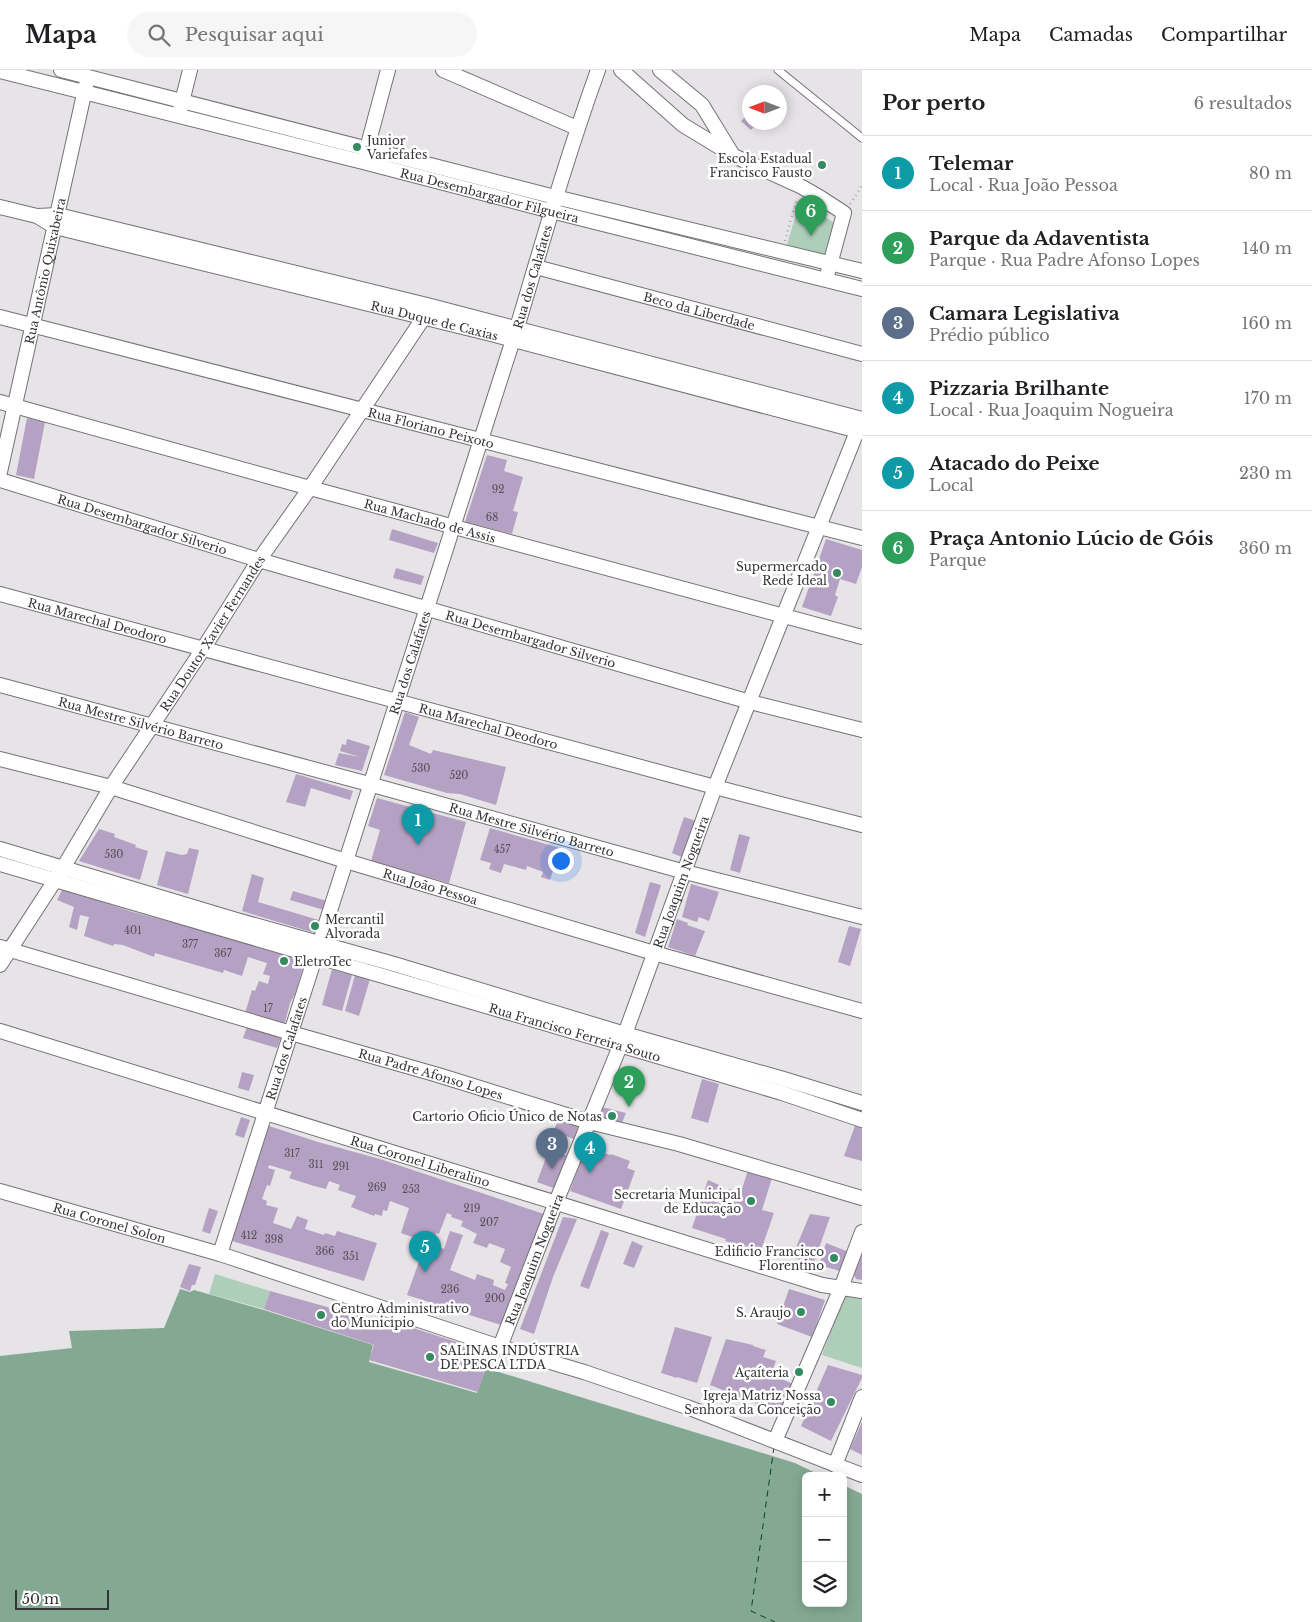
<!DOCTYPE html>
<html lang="pt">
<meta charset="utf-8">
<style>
body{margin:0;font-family:"Libre Baskerville",serif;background:#f6f6f6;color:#202124}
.controls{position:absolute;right:15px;bottom:15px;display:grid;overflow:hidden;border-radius:8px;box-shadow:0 2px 12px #0003}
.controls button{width:45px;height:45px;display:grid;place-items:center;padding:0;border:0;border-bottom:1px solid #e0e0e0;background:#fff;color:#202124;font:25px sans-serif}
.compass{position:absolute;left:742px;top:15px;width:45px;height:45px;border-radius:50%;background:#fff;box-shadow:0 2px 12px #0003;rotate:270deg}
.scale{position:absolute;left:15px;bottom:12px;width:94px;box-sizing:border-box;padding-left:5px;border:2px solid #353435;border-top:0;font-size:14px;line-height:18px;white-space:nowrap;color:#353435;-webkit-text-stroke:4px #fff;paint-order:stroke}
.you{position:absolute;left:560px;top:790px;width:18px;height:18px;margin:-12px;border:4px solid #fff;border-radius:50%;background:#1a73e8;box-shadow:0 0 0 8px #1a73e833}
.badge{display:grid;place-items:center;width:32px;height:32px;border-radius:50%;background:#b45309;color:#fff;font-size:16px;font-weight:700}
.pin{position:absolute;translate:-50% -41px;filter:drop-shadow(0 1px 2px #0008)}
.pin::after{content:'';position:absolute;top:26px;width:18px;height:15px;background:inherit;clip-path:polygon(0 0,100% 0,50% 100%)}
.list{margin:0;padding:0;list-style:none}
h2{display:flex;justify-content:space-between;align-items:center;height:65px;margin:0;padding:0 20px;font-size:21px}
h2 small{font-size:16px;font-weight:400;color:#757577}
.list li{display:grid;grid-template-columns:32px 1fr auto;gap:15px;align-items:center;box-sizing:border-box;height:75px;padding:0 20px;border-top:1px solid #e0e0e0}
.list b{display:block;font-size:19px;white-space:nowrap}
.list p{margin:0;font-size:16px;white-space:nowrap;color:#757577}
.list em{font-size:16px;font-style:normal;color:#757577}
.icon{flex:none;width:28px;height:28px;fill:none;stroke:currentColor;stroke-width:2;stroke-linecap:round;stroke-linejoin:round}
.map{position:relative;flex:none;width:862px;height:1552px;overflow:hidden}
header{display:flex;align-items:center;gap:30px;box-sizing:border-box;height:70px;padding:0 25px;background:#fff;border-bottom:1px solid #e0e0e0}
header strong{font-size:24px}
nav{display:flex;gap:28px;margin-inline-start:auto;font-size:18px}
.search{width:350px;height:45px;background:#f6f6f6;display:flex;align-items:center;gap:12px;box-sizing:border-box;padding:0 18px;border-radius:28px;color:#757577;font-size:19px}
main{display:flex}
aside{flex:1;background:#fff}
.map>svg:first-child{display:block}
.green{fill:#aeceba}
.water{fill:#84a992}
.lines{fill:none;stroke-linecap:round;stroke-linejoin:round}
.ferry{stroke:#0e3f28;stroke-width:1;stroke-dasharray:6 5;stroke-linecap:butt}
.building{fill:#b5a1c3}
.service-casing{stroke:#747276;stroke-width:9}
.minor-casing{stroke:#747276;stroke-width:16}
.path{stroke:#aba8ab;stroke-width:2.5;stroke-dasharray:1 4;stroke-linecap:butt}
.service{stroke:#fff;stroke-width:7}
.minor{stroke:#fff;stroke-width:14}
.poi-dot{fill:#348b60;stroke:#fff;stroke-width:2}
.labels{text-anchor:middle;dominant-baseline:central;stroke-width:5;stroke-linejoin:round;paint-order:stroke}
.number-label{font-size:10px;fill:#554f58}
.poi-label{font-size:12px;fill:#353435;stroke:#fff;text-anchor:end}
.street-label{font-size:12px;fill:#353435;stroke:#fff}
</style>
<header>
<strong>Mapa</strong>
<div class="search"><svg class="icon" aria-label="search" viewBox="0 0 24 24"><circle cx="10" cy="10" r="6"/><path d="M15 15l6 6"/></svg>Pesquisar aqui</div>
<nav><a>Mapa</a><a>Camadas</a><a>Compartilhar</a></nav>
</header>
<main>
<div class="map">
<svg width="862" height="1552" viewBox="0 0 862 1552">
<rect width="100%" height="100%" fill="#e7e4e8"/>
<g class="green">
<polygon points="800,131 836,154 824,188 786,178"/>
<polygon points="215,1204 270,1221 264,1239 209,1224"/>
<polygon points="845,1223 862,1229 862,1298 822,1285"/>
</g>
<polygon class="water" points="180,1219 190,1222 194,1220 264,1240 373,1275 369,1292 477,1323 486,1298 795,1393 822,1406 806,1406 806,1533 843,1533 843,1415 862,1424 862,1552 0,1552 0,1286 72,1278 69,1261 164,1258"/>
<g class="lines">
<polyline class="ferry" points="774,1377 751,1541 775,1552"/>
</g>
<g class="building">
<polygon points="749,43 749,52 759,52 751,60 741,51"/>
<polygon points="27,348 45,352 34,409 16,405"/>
<polygon points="487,385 507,390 504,401 523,407 513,441 518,442 512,464 465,452"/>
<polygon points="392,459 438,473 434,483 389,470"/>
<polygon points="826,469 862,480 862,497 856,514 840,509 835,525 838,527 831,546 802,537"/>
<polygon points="396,498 424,506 421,515 393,508"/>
<polygon points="405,642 419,647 409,675 431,684 433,680 506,697 496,735 460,724 447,723 384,705"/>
<polygon points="347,669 370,676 362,701 335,695 339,683 360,687 340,681 342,674 346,675"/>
<polygon points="296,704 353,721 350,730 311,718 305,737 286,732"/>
<polygon points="377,728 466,752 449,813 371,791 380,760 368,756"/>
<polygon points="684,747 696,751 684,788 672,783"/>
<polygon points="490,758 560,778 550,810 541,807 543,802 527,796 526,800 504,794 501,803 489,799 491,793 480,790"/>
<polygon points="99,759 115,764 114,767 136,775 135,777 148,781 140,810 79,791"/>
<polygon points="739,764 750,767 740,803 730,800"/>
<polygon points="189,778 199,780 188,824 157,815 166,781 182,785 187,784"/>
<polygon points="252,804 264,808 258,832 322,851 318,864 242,841"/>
<polygon points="650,812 661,815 645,867 635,863"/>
<polygon points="691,814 719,822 709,851 699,847 697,852 682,847"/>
<polygon points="63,818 78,824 133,842 253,874 305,891 295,924 290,933 284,956 245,943 252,920 255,921 259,911 268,914 270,906 263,904 267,893 248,887 242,906 224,900 223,903 155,883 154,887 123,875 114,874 113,876 84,866 89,847 80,845 77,860 69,857 74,837 57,830"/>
<polygon points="293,821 327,831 324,840 290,830"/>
<polygon points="677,849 688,853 687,855 705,861 695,886 668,877"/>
<polygon points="849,856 861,859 850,896 838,892"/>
<polygon points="332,899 352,905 342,941 322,935"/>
<polygon points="355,905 370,909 359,946 345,941"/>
<polygon points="248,954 282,964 277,978 243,968"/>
<polygon points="242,1002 254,1005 249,1021 238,1018"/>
<polygon points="702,1009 719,1014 708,1053 691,1048"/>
<polygon points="602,1037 626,1043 621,1055 598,1048"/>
<polygon points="561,1044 580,1051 574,1069 553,1062"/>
<polygon points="241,1047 250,1050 244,1068 235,1065"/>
<polygon points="856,1053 862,1055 862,1091 844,1086"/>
<polygon points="269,1056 318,1072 380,1089 544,1144 504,1256 407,1225 426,1172 444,1179 450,1161 463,1165 450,1200 475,1210 477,1204 494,1210 493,1215 505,1220 508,1214 505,1213 511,1197 500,1192 505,1179 489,1173 487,1178 473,1173 477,1164 461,1156 463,1151 451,1147 452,1145 447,1143 439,1164 436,1163 433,1173 426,1171 426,1172 401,1163 409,1138 390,1131 387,1141 383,1140 382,1146 375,1144 374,1146 351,1137 356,1126 338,1120 340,1115 329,1111 326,1119 314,1116 289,1108 292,1102 269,1095 268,1098 275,1100 270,1116 267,1115 262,1129 267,1131 266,1135 278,1138 273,1153 291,1159 297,1146 308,1150 305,1159 324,1165 325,1163 335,1166 337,1161 377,1173 364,1211 232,1171"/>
<polygon points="586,1077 610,1085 611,1084 630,1091 627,1098 635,1101 621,1139 570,1121"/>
<polygon points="549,1079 568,1086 556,1119 537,1112"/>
<polygon points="748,1100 772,1108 762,1140 774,1143 761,1180 750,1177 750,1178 725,1171 726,1169 692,1158 708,1110 719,1115 714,1131 724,1135 729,1119 741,1122"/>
<polygon points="209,1138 218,1141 210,1164 202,1161"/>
<polygon points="810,1144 830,1147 813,1195 792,1187"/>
<polygon points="563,1147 577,1149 553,1207 534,1264 520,1259"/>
<polygon points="601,1160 609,1163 589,1219 580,1216"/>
<polygon points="632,1171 643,1176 634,1198 623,1194"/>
<polygon points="826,1173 849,1182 840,1201 819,1195"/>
<polygon points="862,1174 862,1210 856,1209 852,1201"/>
<polygon points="189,1194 201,1197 195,1215 192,1215 190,1221 180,1217"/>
<polygon points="789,1219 825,1230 812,1267 777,1254"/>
<polygon points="270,1221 381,1252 382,1248 491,1283 478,1322 369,1290 374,1275 264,1239"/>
<polygon points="675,1257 712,1267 697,1313 677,1307 677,1308 661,1303"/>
<polygon points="726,1269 753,1275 753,1276 766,1280 763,1287 776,1291 771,1304 795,1315 783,1343 773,1341 774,1338 760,1335 710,1315"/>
<polygon points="828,1295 862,1305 862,1308 831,1371 801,1356"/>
<polygon points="862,1352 862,1385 850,1379"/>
</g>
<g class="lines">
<defs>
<polyline id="service" points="778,0 862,68"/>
<g id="minor">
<polyline points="61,0 555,127 862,201"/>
<polyline points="443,0 577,58"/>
<polyline points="621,0 683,55 734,86 802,117 821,128 844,143 828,202"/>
<polyline points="660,0 702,35 732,84"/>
<path id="s1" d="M0,1L363,92L551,141L862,219"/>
<polyline points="180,40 190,0"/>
<polyline points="365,86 388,0"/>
<polyline points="0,137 37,146 58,145 431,236 862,349"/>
<path id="s2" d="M37,146L55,157L491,264L862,362"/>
<path id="s3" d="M536,197L862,284"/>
<path id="s4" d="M0,247L862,468"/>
<path id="s5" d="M0,332L310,418L862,567"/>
<path id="s6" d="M0,402L86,15"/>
<path id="s7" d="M0,410L259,490L750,632L862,660"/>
<path id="s8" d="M0,524L715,717L862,755"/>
<path id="s9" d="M0,615L369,714L685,802L862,847"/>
<path id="s10" d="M0,689L111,717L346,791L654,883L862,941"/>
<polyline points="0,779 233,849 394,894 625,964 787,1010 862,1033"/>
<path id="s11" d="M0,794L715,1003L782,1023L862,1050"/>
<path id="s12" d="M0,877L291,963L438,1005L589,1052L679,1074L862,1128"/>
<path id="s13" d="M0,895L63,798L111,717L203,579L259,490L310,418L428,241"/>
<path id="s14" d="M0,961L822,1215L862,1221"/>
<path id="s15" d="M0,1121L220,1184L500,1277L584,1302L687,1337L862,1405"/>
<path id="s16" d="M220,1184L519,251C544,167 568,83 598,0"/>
<path id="s17" d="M500,1277L556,1132L625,964L715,717L862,349"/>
<polyline points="775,1371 841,1218 862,1162"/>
<polyline points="835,1395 862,1327"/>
</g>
</defs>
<use href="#service" class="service-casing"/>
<use href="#minor" class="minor-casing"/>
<g class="path">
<polyline points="850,134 862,116"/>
<polyline points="785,171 797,128"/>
</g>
<use href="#service" class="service"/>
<use href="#minor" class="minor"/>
</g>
<g class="poi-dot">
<circle cx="357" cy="77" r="5"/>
<circle cx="822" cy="95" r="5"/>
<circle cx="837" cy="503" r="5"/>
<circle cx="315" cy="856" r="5"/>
<circle cx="284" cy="891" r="5"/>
<circle cx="612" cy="1046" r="5"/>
<circle cx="751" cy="1131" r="5"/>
<circle cx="834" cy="1188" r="5"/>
<circle cx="801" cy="1242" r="5"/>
<circle cx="321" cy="1245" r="5"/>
<circle cx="430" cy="1287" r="5"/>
<circle cx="799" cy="1302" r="5"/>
<circle cx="831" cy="1332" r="5"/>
</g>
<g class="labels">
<g class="number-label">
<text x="498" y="419">92</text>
<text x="492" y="447">68</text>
<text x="421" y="698">530</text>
<text x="459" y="705">520</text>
<text x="502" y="779">457</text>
<text x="114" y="784">530</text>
<text x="133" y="860">401</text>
<text x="190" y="874">377</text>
<text x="223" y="883">367</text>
<text x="268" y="938">17</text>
<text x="292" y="1083">317</text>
<text x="316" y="1094">311</text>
<text x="341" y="1096">291</text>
<text x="377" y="1117">269</text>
<text x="411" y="1119">253</text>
<text x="472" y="1138">219</text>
<text x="489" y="1152">207</text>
<text x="249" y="1165">412</text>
<text x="274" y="1169">398</text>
<text x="325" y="1181">366</text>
<text x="351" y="1186">351</text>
<text x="450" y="1219">236</text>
<text x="495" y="1228">200</text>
</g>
<g class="poi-label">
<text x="367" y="70" text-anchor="start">Junior<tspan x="367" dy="14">Variefafes</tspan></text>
<text x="812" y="88">Escola Estadual<tspan x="812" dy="14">Francisco Fausto</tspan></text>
<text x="827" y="496">Supermercado<tspan x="827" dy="14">Rede Ideal</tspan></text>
<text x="325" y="849" text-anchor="start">Mercantil<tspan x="325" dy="14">Alvorada</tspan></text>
<text x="294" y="891" text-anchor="start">EletroTec</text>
<text x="602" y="1046">Cartorio Oficio Único de Notas</text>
<text x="741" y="1124">Secretaria Municipal<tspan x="741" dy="14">de Educação</tspan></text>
<text x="824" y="1181">Edificio Francisco<tspan x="824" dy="14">Florentino</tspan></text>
<text x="331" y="1238" text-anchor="start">Centro Administrativo<tspan x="331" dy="14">do Municipio</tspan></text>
<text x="791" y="1242">S. Araujo</text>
<text x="440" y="1280" text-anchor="start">SALINAS INDÚSTRIA<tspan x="440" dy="14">DE PESCA LTDA</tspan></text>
<text x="789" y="1302">Açaíteria</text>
<text x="821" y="1325">Igreja Matriz Nossa<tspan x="821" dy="14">Senhora da Conceição</tspan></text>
</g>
<g class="street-label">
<text stroke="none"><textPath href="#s1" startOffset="505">Rua Desembargador Filgueira</textPath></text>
<text stroke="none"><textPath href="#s6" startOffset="206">Rua Antônio Quixabeira</textPath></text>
<text stroke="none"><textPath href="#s16" startOffset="1026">Rua dos Calafates</textPath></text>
<text stroke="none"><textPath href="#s3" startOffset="169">Beco da Liberdade</textPath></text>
<text stroke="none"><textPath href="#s2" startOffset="412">Rua Duque de Caxias</textPath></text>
<text stroke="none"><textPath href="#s4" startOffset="445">Rua Floriano Peixoto</textPath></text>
<text stroke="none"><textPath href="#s5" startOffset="446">Rua Machado de Assis</textPath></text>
<text stroke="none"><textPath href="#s7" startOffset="149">Rua Desembargador Silverio</textPath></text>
<text stroke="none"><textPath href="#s8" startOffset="101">Rua Marechal Deodoro</textPath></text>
<text stroke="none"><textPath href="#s13" startOffset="394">Rua Doutor Xavier Fernandes</textPath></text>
<text stroke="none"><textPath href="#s7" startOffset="554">Rua Desembargador Silverio</textPath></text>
<text stroke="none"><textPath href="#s16" startOffset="621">Rua dos Calafates</textPath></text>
<text stroke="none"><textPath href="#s9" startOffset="146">Rua Mestre Silvério Barreto</textPath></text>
<text stroke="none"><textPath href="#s8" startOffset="506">Rua Marechal Deodoro</textPath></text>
<text stroke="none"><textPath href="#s9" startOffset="551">Rua Mestre Silvério Barreto</textPath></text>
<text stroke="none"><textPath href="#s17" startOffset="499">Rua Joaquim Nogueira</textPath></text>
<text stroke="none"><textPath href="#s10" startOffset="449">Rua João Pessoa</textPath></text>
<text stroke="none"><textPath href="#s11" startOffset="599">Rua Francisco Ferreira Souto</textPath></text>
<text stroke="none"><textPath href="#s16" startOffset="216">Rua dos Calafates</textPath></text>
<text stroke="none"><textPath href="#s12" startOffset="449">Rua Padre Afonso Lopes</textPath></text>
<text stroke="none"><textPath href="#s14" startOffset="440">Rua Coronel Liberalino</textPath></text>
<text stroke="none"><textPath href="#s15" startOffset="114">Rua Coronel Solon</textPath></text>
<text stroke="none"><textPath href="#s17" startOffset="94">Rua Joaquim Nogueira</textPath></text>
</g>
</g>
</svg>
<div class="controls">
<button>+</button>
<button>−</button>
<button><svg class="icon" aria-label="layers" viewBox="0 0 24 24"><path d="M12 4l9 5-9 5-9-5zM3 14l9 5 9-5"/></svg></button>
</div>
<svg class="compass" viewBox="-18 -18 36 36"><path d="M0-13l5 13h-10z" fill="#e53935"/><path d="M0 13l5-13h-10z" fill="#757577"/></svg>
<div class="scale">50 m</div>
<div class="you"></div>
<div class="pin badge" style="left:418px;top:775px;background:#0f9aa8">1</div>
<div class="pin badge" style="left:629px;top:1037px;background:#2e9e5b">2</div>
<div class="pin badge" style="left:552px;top:1099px;background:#5c6f8a">3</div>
<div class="pin badge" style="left:590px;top:1103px;background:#0f9aa8">4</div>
<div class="pin badge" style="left:425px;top:1202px;background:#0f9aa8">5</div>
<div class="pin badge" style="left:811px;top:166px;background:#2e9e5b">6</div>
</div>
<aside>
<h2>Por perto<small>6 resultados</small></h2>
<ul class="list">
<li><span class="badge" style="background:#0f9aa8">1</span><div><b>Telemar</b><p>Local · Rua João Pessoa</p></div><em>80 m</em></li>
<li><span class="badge" style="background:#2e9e5b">2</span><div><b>Parque da Adaventista</b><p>Parque · Rua Padre Afonso Lopes</p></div><em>140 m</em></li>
<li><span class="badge" style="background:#5c6f8a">3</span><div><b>Camara Legislativa</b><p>Prédio público</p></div><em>160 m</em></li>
<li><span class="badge" style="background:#0f9aa8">4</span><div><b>Pizzaria Brilhante</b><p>Local · Rua Joaquim Nogueira</p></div><em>170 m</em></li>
<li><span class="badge" style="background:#0f9aa8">5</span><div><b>Atacado do Peixe</b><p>Local</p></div><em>230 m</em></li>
<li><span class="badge" style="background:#2e9e5b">6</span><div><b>Praça Antonio Lúcio de Góis</b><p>Parque</p></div><em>360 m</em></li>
</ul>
</aside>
</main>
